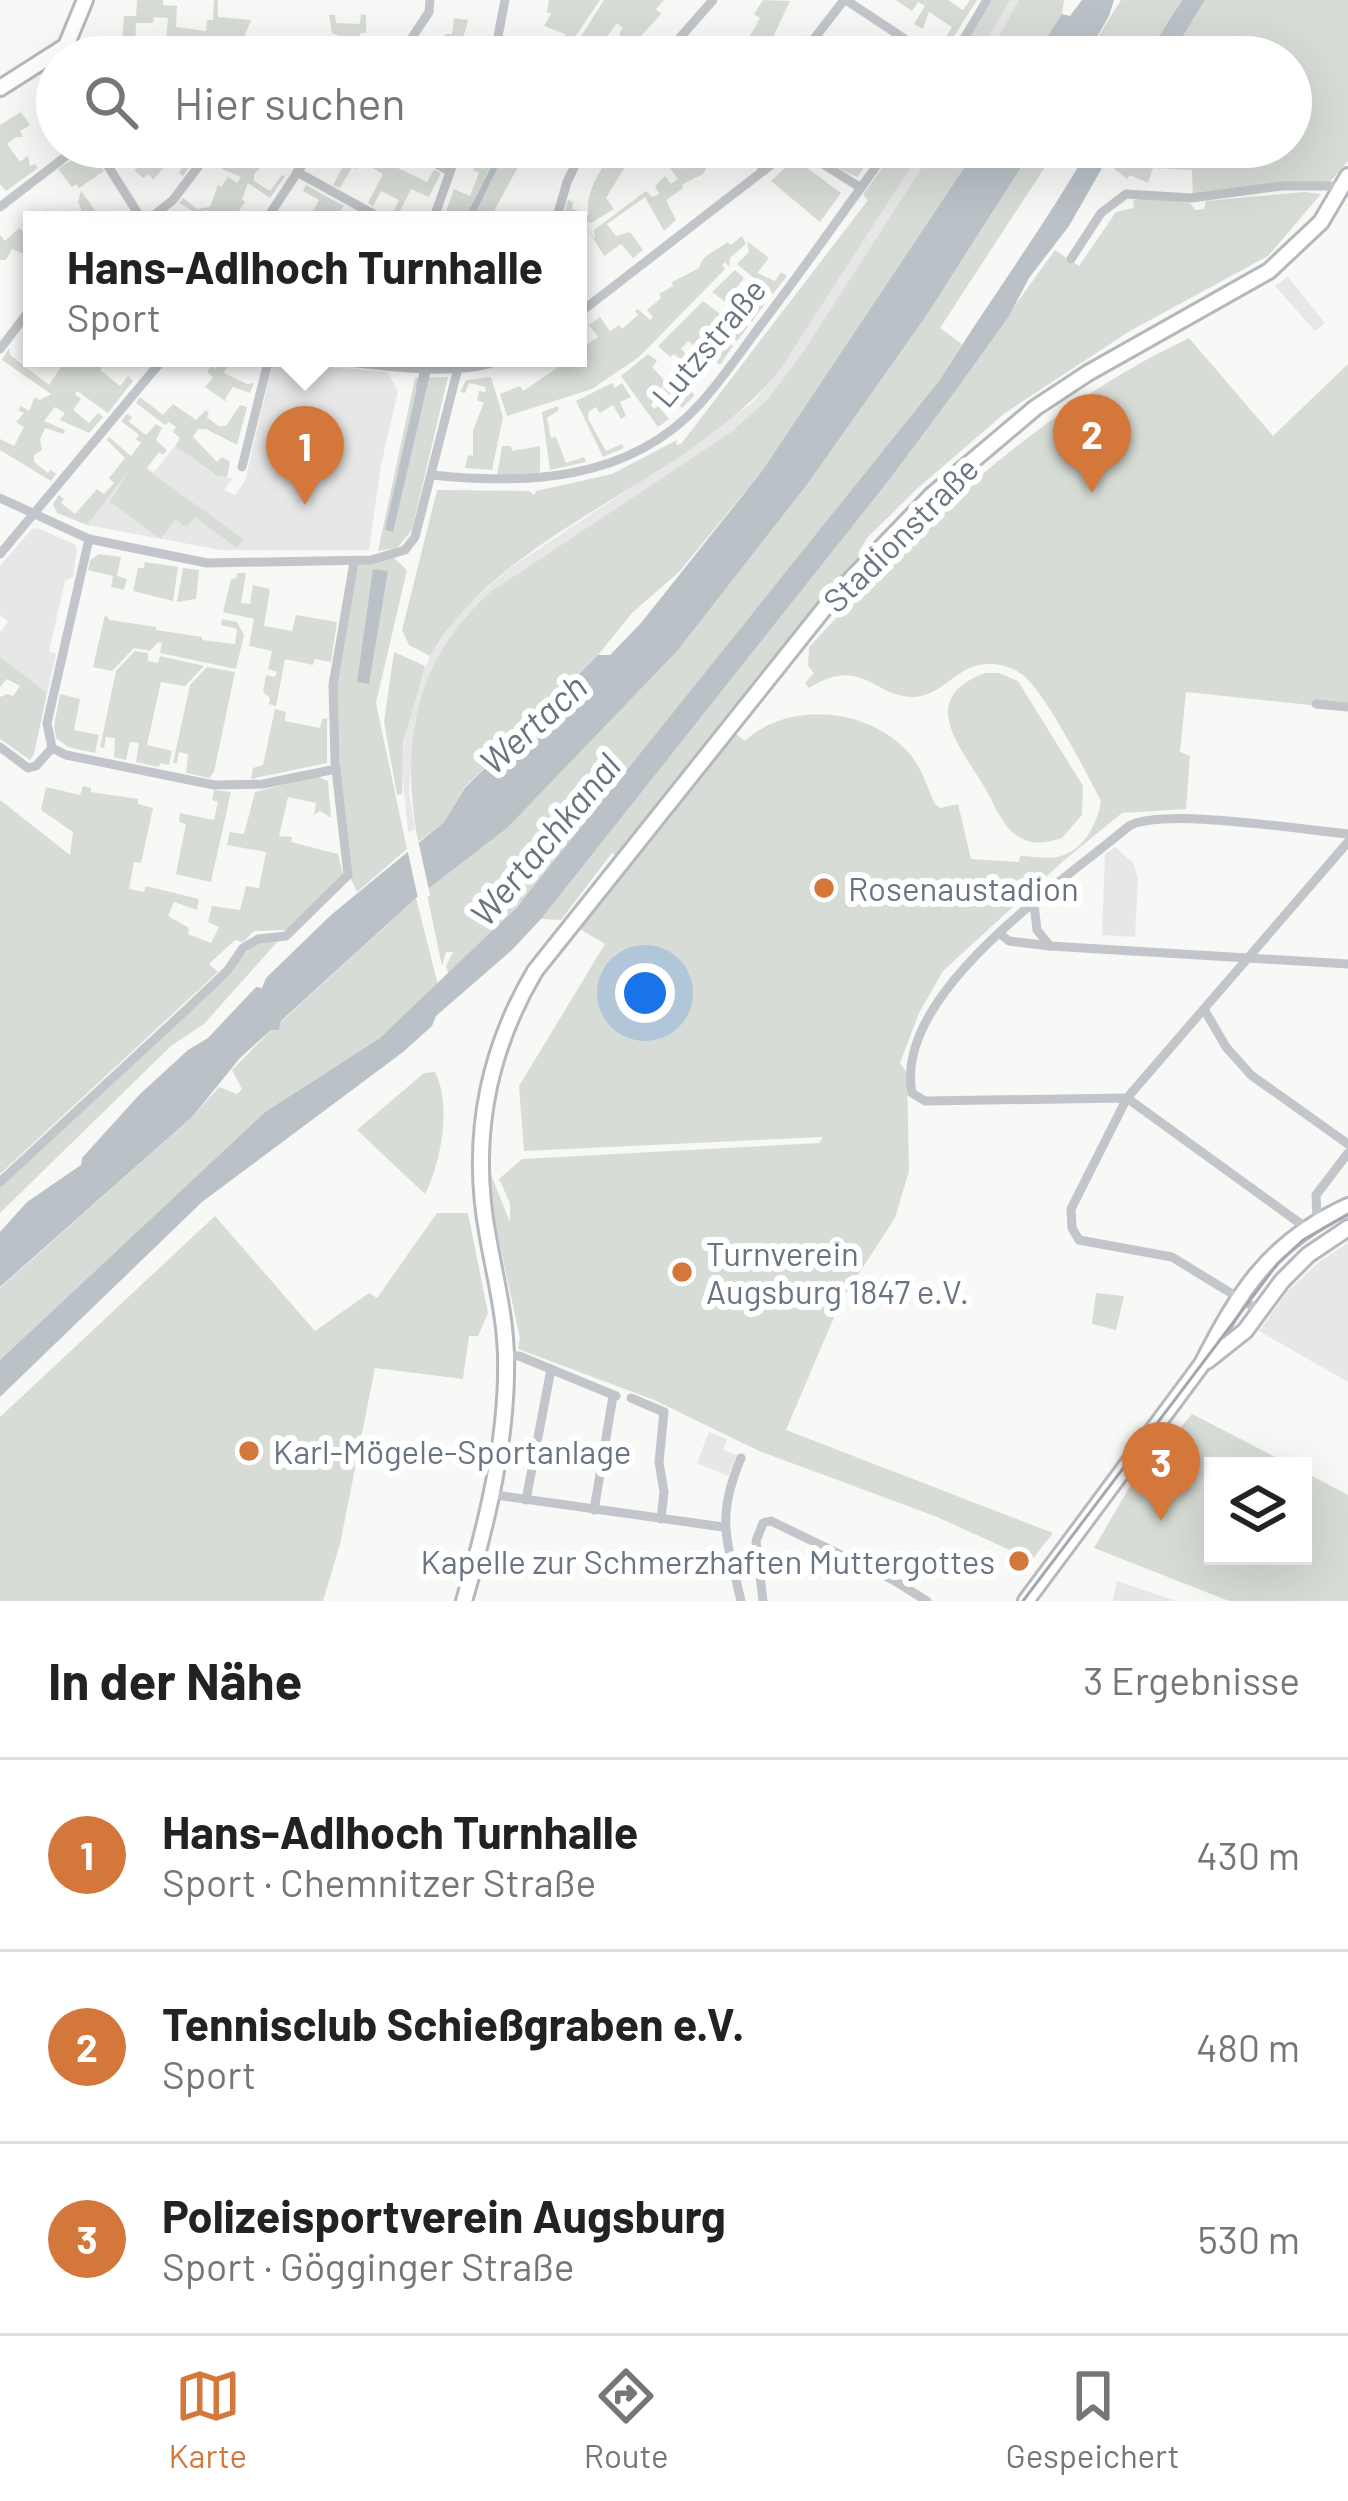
<!DOCTYPE html>
<html lang="de">
<meta charset="utf-8">
<style>
body{margin:0;font-family:Barlow,sans-serif;background:#f2f2f2;color:#222}
.controls{position:absolute;right:36px;bottom:36px;display:grid;overflow:hidden;border-radius:0px;box-shadow:0 12px 48px #0002}
.controls button{width:108px;height:108px;display:grid;place-items:center;padding:0;border:0;border-bottom:3px solid #e0e0e0;background:#fff;color:#222;font:60px sans-serif}
.you{position:absolute;left:645px;top:993px;width:42px;height:42px;margin:-30px;border:9px solid #fff;border-radius:50%;background:#1a73e8;box-shadow:0 0 0 18px #1a73e833}
.badge{display:grid;place-items:center;width:78px;height:78px;border-radius:50%;background:#d4773b;color:#fff;font-size:39px;font-weight:700}
.pin{position:absolute;translate:-50% -99px;filter:drop-shadow(0 3px 6px #0008)}
.pin::after{content:'';position:absolute;top:63px;width:42px;height:36px;background:inherit;clip-path:polygon(0 0,100% 0,50% 100%)}
.popup{position:absolute;left:23px;top:211px;width:564px;height:156px;box-sizing:border-box;display:grid;place-content:center;border-radius:0px;background:#fff;filter:drop-shadow(0 3px 9px #0005);font-size:39px;white-space:nowrap;color:#767676}
.popup b{font-size:45px;color:#222}
.popup::after{content:'';position:absolute;left:50%;top:100%;margin-left:-24px;border:24px solid transparent;border-top-color:#fff}
.list{margin:0;padding:0;list-style:none}
h2{display:flex;justify-content:space-between;align-items:center;height:156px;margin:0;padding:0 48px;font-size:51px}
h2 small{font-size:39px;font-weight:400;color:#767676}
.list li{display:grid;grid-template-columns:78px 1fr auto;gap:36px;align-items:center;box-sizing:border-box;height:192px;padding:0 48px;border-top:3px solid #e0e0e0}
.list b{display:block;font-size:45px;white-space:nowrap}
.list p{margin:0;font-size:39px;white-space:nowrap;color:#767676}
.list em{font-size:39px;font-style:normal;color:#767676}
.icon{flex:none;width:66px;height:66px;fill:none;stroke:currentColor;stroke-width:2;stroke-linecap:round;stroke-linejoin:round}
.map{position:relative;flex:none;width:1348px;height:1601px;overflow:hidden}
.search{position:absolute;background:#fff;box-shadow:0 12px 48px #0002;left:36px;right:36px;top:36px;height:132px;display:flex;align-items:center;gap:30px;box-sizing:border-box;padding:0 42px;border-radius:66px;color:#767676;font-size:45px}
.sheet{height:732px;background:#fff}
nav{display:flex;justify-content:space-around;align-items:center;box-sizing:border-box;height:168px;border-top:3px solid #e0e0e0;background:#fff;font-size:33px;color:#767676}
nav a{display:grid;justify-items:center;gap:6px}
nav .on{color:#d4773b}
.map>svg:first-child{display:block}
.built{fill:#e6e7e6}
.green{fill:#d7ddd6}
.water{fill:#bac2c8}
.pier{fill:#f8f8f6}
.lines{fill:none;stroke-linecap:round;stroke-linejoin:round}
.canal{stroke:#bac2c8;stroke-width:10}
.secondary-casing{stroke:#b5b8bd;stroke-width:20}
.street{stroke:#c2c5c9;stroke-width:9}
.secondary{stroke:#fff;stroke-width:14}
.tram{stroke:#a4a8ae;stroke-width:3}
.poi-dot{fill:#d4773b;stroke:#fff;stroke-width:4.5}
.labels{text-anchor:middle;dominant-baseline:central;stroke-width:12;stroke-linejoin:round;paint-order:stroke}
.street-label{font-size:33px;fill:#6a7584;stroke:#fff}
.poi-label{font-size:33px;fill:#6a7584;stroke:#fff;text-anchor:start}
.water-label{font-size:36px;font-style:italic;fill:#66757f;stroke:#fff}
</style>
<div class="map">
<svg width="1348" height="1601" viewBox="0 0 1348 1601">
<rect width="100%" height="100%" fill="#f8f8f6"/>
<g class="built">
<polygon points="1010,0 1019,0 987,57 978,57"/>
<polygon points="924,147 935,147 801,355 768,399 731,432 503,583 462,621 439,655 415,721 409,792 415,830 408,832 401,761 411,702 430,656 460,611 510,568 706,438 754,401 780,370"/>
<polygon points="1288,277 1325,323 1315,331 1275,286"/>
<polygon points="273,362 387,372 398,391 381,465 369,550 221,550 87,525 136,460 154,472 175,446 216,476 233,478 224,490 235,495 245,481"/>
<polygon points="37,528 74,544 77,549 73,577 65,581 49,651 56,654 47,693 0,657 0,632 8,622 0,615 0,566 32,529"/>
<polygon points="1115,847 1133,863 1138,878 1135,937 1102,935 1105,854"/>
<polygon points="1348,1243 1348,1382 1259,1331 1288,1291 1319,1262"/>
<polygon points="709,1432 727,1439 723,1450 737,1455 728,1476 697,1463"/>
<polygon points="1117,1581 1176,1601 1113,1601"/>
</g>
<g class="green">
<polygon points="137,0 163,0 163,5 177,6 176,27 206,31 207,20 213,20 214,0 218,0 218,17 251,20 238,53 219,50 211,55 210,48 185,47 184,52 175,52 175,57 170,57 170,51 165,51 168,18 154,17 153,23 136,23 135,57 112,57 113,47 99,46 99,42 122,44 124,16 136,16"/>
<polygon points="549,0 600,0 571,43 564,39 565,34 544,26 551,14 547,12"/>
<polygon points="604,0 664,0 656,9 661,14 631,47 619,34 623,28 617,23 596,51 603,57 568,57"/>
<polygon points="763,0 790,1 774,35 793,49 803,35 808,39 793,57 766,43 756,57 740,52 758,22 760,18 754,14"/>
<polygon points="896,0 948,0 963,10 970,0 977,0 942,55 921,41 923,38 939,48 952,27 929,12 923,29 914,24 925,6 918,2 912,11"/>
<polygon points="992,0 1010,0 978,57 958,57"/>
<polygon points="1019,0 1064,0 1062,14 1034,57 987,57"/>
<polygon points="1121,0 1182,0 1146,57 1085,57"/>
<polygon points="1205,0 1348,0 1348,161 1330,182 1193,195 1192,170 1153,168 1148,183 1130,175 1127,179 1105,161 1114,147 1291,147 1291,57 1170,57"/>
<polygon points="361,14 366,15 366,33 361,33 347,57 340,57 343,49 348,50 347,39 332,33 329,15 335,15 336,23 360,24"/>
<polygon points="454,18 468,20 458,57 439,57 449,42 444,34 452,34"/>
<polygon points="21,112 30,125 20,131 23,137 16,137 7,144 20,162 28,156 30,166 35,164 38,168 6,191 0,184 0,125"/>
<polygon points="138,147 180,147 177,153 187,160 190,156 195,159 183,176 179,173 182,167 169,154 163,154 165,166 153,180 149,174 143,178 134,170 146,163"/>
<polygon points="230,147 259,147 256,153 268,160 254,174 254,181 270,191 282,175 285,176 270,198 248,183 242,199 245,202 233,220 209,220 213,215 206,210 201,216 179,203 183,198 197,209 210,207 218,185 221,187 228,177 237,183 241,177 222,169 224,165 232,167 239,156"/>
<polygon points="354,147 383,147 377,158 427,182 434,170 441,173 429,197 411,189 397,217 392,215 399,200 381,191 373,206 368,203 383,174 363,162 357,169 352,167 340,188 333,185"/>
<polygon points="485,147 500,147 464,220 443,220 454,189 470,196 479,173 473,170"/>
<polygon points="508,147 529,147 489,220 472,220"/>
<path d="M616,147H637L606,198L614,209L591,223L565,211L568,200L573,202L572,209L589,215C583,194 603,166 616,147Z"/>
<polygon points="699,147 719,147 727,155 713,166 709,163 703,174 683,184 682,189 666,200 676,220 664,231 645,197 607,224 616,236 630,232 643,250 633,258 621,244 604,256 587,228 595,239 594,230 646,191 652,197 659,194 655,186 665,176 671,184 678,179 670,168 677,161 685,169 693,162 689,155"/>
<polygon points="819,147 834,147 840,152 844,147 852,147 865,156 871,147 879,147 857,177 813,156"/>
<path d="M896,147H924L780,370C685,486 504,528 430,656L409,645L402,630L437,490L529,491L534,495L536,491L612,474L677,440L676,445L681,444L868,200L863,195Z"/>
<path d="M935,147H978L762,471L679,572L632,613L598,655L464,788L444,822L418,842C400,745 414,658 493,590L731,432L768,399L801,355Z"/>
<polygon points="1034,147 1058,147 940,328 962,344 939,381 544,878 449,976 446,966 453,952 446,952 442,966 426,890 506,829 928,313"/>
<polygon points="89,148 104,171 79,188 76,184 72,187 58,169"/>
<polygon points="795,159 841,193 820,222 771,181"/>
<polygon points="306,185 344,206 334,220 308,220 319,200 303,191"/>
<polygon points="81,191 102,220 39,220 46,210 69,219 82,211 78,202"/>
<polygon points="1304,192 1321,194 1268,256 1130,331 1005,413 919,487 868,537 858,553 875,545 621,860 612,853 561,920 541,919 886,484 1055,250 1079,266 1116,212 1134,208 1133,201 1140,198 1190,203 1195,210 1204,209 1206,201"/>
<polygon points="19,228 25,233 32,230 32,257 12,249 6,260 0,260 0,235 5,241"/>
<path d="M742,236L746,244L730,258L729,267L725,262L722,265L725,269L639,357L592,389L507,416L500,394L520,386L523,391L572,358H578V350L598,337L589,325L600,317L610,331L619,325L622,329L638,315L635,311L638,309L650,320L653,317L647,310L661,298L659,294L673,286L672,282L699,268C702,255 714,252 728,242L731,245Z"/>
<polygon points="747,241 769,258 757,273 775,281 781,272 787,276 773,294 737,264 749,252"/>
<polygon points="735,270 744,278 733,292 754,310 765,295 769,298 752,322 712,292"/>
<polygon points="703,301 720,314 717,320 735,334 743,324 748,327 737,341 721,329 717,334 709,328 704,334 711,350 719,356 729,342 733,346 720,365 715,361 712,366 698,356 701,351 688,341 681,349 686,354 681,360 674,354 670,357 658,346"/>
<path d="M1189,338L1273,436L1348,364V709L1186,692L1180,752L1190,756L1186,809L1122,813L1061,863L943,971L919,1013L900,1063L907,1073L909,1171L895,1218L841,1301L786,1430L1053,1533L1032,1560L937,1517L759,1451L654,1400L518,1349L520,1338L491,1204L489,1170L510,1222V1203L499,1179L522,1159L819,1143L823,1137L524,1151L519,1086L605,944L580,929L735,733L745,741C789,700 869,708 909,753C922,768 927,787 935,804L940,808L958,804L971,859L1019,862L1020,856C1032,856 1050,860 1061,856C1084,850 1098,822 1101,801C1085,770 1047,696 1023,675C1010,665 994,662 979,665C954,670 941,696 914,697C872,697 863,655 809,688L805,683L814,673L808,666L809,647L936,511L947,519L939,511C1016,443 1096,382 1189,338Z"/>
<polygon points="9,348 10,355 49,385 67,358 108,358 100,370 120,386 128,376 133,381 108,413 77,391 75,394 81,399 73,410 89,423 98,413 103,417 89,433 60,420 65,413 55,407 44,421 65,430 63,434 45,428 40,440 42,450 34,455 34,462 48,473 51,470 56,474 51,481 0,450 0,439 14,446 24,427 16,422 24,413 18,410 21,406 29,411 35,397 40,400 51,394 2,360"/>
<polygon points="648,354 657,361 652,367 666,382 662,386 670,393 674,391 684,397 690,391 695,395 682,408 662,387 651,391 655,398 651,405 654,409 658,406 669,419 658,427 621,376"/>
<polygon points="224,358 231,358 224,373 247,384 254,383 250,393 233,387 225,399 228,403 205,387 213,377 207,372 211,366 215,369"/>
<polygon points="448,377 412,530 397,548 378,551 415,378"/>
<polygon points="491,377 503,417 492,470 465,468 468,455 473,456 473,430 484,403 477,400 479,391 485,392 486,387 469,383 465,393 460,392 466,380"/>
<polygon points="612,383 615,388 622,383 631,397 620,402 626,416 621,419 613,405 600,413 596,407 589,411 588,419 606,451 622,444 624,448 603,457 576,401"/>
<polygon points="140,397 163,415 173,404 196,420 206,410 209,413 207,417 218,426 226,426 240,405 247,407 237,445 206,429 198,429 193,437 217,462 222,457 230,462 227,477 217,476 175,446 180,438 173,432 176,427 169,422 165,425 136,403"/>
<polygon points="558,406 559,410 547,418 551,438 556,437 566,463 584,457 586,462 550,470 542,412"/>
<polygon points="127,414 132,417 129,422 146,435 156,424 162,428 156,440 167,450 163,455 159,452 146,469 243,539 237,548 195,517 186,527 175,519 161,539 110,502 130,469 87,525 57,513 53,504 59,495 64,499 61,503 75,514 97,489 104,494 114,483 109,478 125,458 107,440 109,437 131,456 141,443 136,439 139,435 121,421"/>
<polygon points="502,446 511,446 512,451 540,446 540,471 533,477 497,476"/>
<polygon points="99,554 121,557 117,576 127,579 124,590 111,587 113,576 88,570 90,560"/>
<polygon points="393,557 407,570 376,703 407,849 357,892 349,875 333,685 354,562"/>
<polygon points="145,562 178,567 173,601 133,591 138,568 144,568"/>
<polygon points="183,568 199,570 196,599 177,602"/>
<polygon points="237,573 246,573 241,603 250,604 253,585 270,589 264,626 292,631 296,615 337,622 331,662 315,659 313,665 285,659 276,706 269,704 270,698 263,692 266,675 275,677 277,672 268,669 272,651 249,646 254,619 223,612 231,579 236,578"/>
<polygon points="105,615 110,620 156,627 156,630 202,637 202,640 235,644 237,629 221,625 222,619 237,622 244,635 236,669 160,653 162,643 158,642 150,651 134,648 112,671 93,667"/>
<polygon points="135,651 148,653 148,661 158,663 160,656 204,666 185,686 161,682 147,745 172,751 169,765 160,763 159,767 136,762 139,743 130,742 126,760 114,757 115,738 106,737 104,748 100,747 116,671"/>
<polygon points="394,652 425,666 403,743 402,794 397,795 384,722"/>
<polygon points="0,657 47,693 34,754 30,760 0,739 0,697 7,694 13,696 20,686 7,679 0,687"/>
<polygon points="207,667 235,672 214,772 209,778 186,773 188,754 179,752 177,763 173,763 190,685"/>
<path d="M985,673H999L1018,681L1083,786L1082,815L1062,838C1046,843 1030,846 1016,835C1002,825 993,802 985,788C960,746 916,699 985,673Z"/>
<polygon points="60,694 80,699 74,730 99,735 95,753 68,747 56,738 54,726"/>
<polygon points="275,709 286,712 285,721 320,728 322,719 327,718 327,763 251,779 253,768 263,765"/>
<polygon points="316,776 328,781 331,818 320,811 314,815 316,803 288,797 279,836 292,837 291,842 338,854 343,875 287,930 254,931 243,942 235,940 209,964 218,972 0,1174 0,800 70,855 73,832 41,810 46,787 80,795 83,786 91,788 91,792 138,799 138,804 153,808 141,863 134,862 129,889 144,892 146,886 199,899 197,910 174,902 168,916 189,928 188,934 211,943 219,927 208,922 212,906 240,910 246,886 259,888 266,852 227,845 230,832 244,834 255,792"/>
<polygon points="214,790 231,792 211,882 176,874 186,824 179,822 180,813 214,820 218,802 212,800"/>
<polygon points="416,898 438,985 380,1038 265,1112 0,1360 0,1288 193,1116 219,1087 237,1094 242,1089 232,1070 271,1030 279,1030 281,1022"/>
<polygon points="279,940 204,1024 172,1045 0,1213 0,1186 244,954 256,943"/>
<path d="M435,1072C452,1104 441,1163 425,1194L357,1130L424,1073Z"/>
<polygon points="437,1213 468,1213 488,1313 478,1336 469,1336 463,1379 375,1368 340,1544 323,1601 0,1601 0,1417 215,1216 315,1331 369,1293 377,1298"/>
<polygon points="1096,1293 1124,1296 1116,1330 1092,1324"/>
<polygon points="1192,1414 1293,1466 1213,1466 1213,1556 1303,1556 1303,1471 1348,1495 1348,1601 1229,1601 1094,1548 1129,1488"/>
</g>
<g class="water">
<polygon points="1082,0 1114,0 1109,16 1085,57 1034,57 1062,14 1070,16"/>
<polygon points="1182,0 1205,0 1170,57 1146,57"/>
<polygon points="501,147 508,147 472,220 464,220"/>
<polygon points="978,147 1034,147 928,313 808,483 677,651 506,829 416,898 281,1021 279,1030 271,1030 240,1058 193,1116 0,1287 0,1232 27,1202 81,1165 82,1158 139,1095 188,1050 208,1038 256,987 262,988 266,978 331,915 444,822 464,789 598,655 610,655 641,623 762,471"/>
<path d="M1090,147H1114L1069,226L1029,278L1009,316L956,390L886,484L541,919L511,951L436,1016L432,1026L403,1052L202,1202L0,1397V1360L265,1112L380,1038L517,907L939,381C988,302 1043,228 1090,147Z"/>
<polygon points="420,374 430,374 393,532 385,530"/>
<polygon points="373,569 388,571 369,684 357,682"/>
</g>
<polygon class="pier" points="417,835 430,895 419,903 406,843"/>
<g class="lines">
<polyline class="canal" points="421,388 428,358"/>
<defs>
<g id="secondary">
<polyline points="0,88 66,46 85,0"/>
<polyline points="1207,1361 1245,1331 1282,1281 1308,1255 1348,1228"/>
<path d="M464,1601C487,1523 508,1437 506,1356C505,1315 495,1277 488,1237C470,1142 486,1054 535,971L831,600L932,495L1035,408L1088,373L1269,271L1321,222L1348,176"/>
<path d="M1026,1601L1202,1364C1239,1291 1271,1241 1348,1206"/>
</g>
</defs>
<use href="#secondary" class="secondary-casing"/>
<g class="street">
<polyline points="846,0 932,57"/>
<polyline points="399,57 429,12 430,0"/>
<polyline points="494,57 505,0"/>
<polyline points="663,57 713,0"/>
<polyline points="800,57 844,0"/>
<polyline points="953,57 987,0"/>
<polyline points="57,61 50,58 50,74 57,86"/>
<polyline points="96,147 142,220"/>
<polyline points="407,147 449,171"/>
<polyline points="749,147 764,171"/>
<polyline points="796,147 861,188"/>
<polyline points="297,172 384,220"/>
<polyline points="0,207 78,147"/>
<polyline points="148,220 173,200 213,147"/>
<polyline points="266,220 314,147"/>
<polyline points="433,220 459,147"/>
<polyline points="556,220 567,182 584,147"/>
<polyline points="1071,259 1101,213 1126,194 1191,198 1282,186 1344,186"/>
<polyline points="578,314 794,147"/>
<polyline points="0,349 32,307"/>
<path d="M309,358C364,362 457,381 506,358"/>
<polyline points="242,467 269,358"/>
<path d="M432,475C527,485 628,481 698,406C721,381 740,353 760,326C805,267 847,207 890,147"/>
<polyline points="0,498 89,539 207,563 371,560 405,550 415,537 458,368"/>
<polyline points="0,554 164,358"/>
<polyline points="1316,704 1348,707"/>
<polyline points="0,747 28,768 36,766 52,748 47,723 89,539"/>
<polyline points="52,748 66,755 214,785 263,784 336,769"/>
<polyline points="1034,904 1037,930 1050,946"/>
<polyline points="999,933 1009,941 1050,946 1348,964"/>
<polyline points="1204,1009 1226,1047 1251,1075 1348,1144"/>
<polyline points="0,1182 185,1011 227,971 243,948 258,939 286,936 348,875 335,761 333,685 354,562"/>
<polyline points="1317,1221 1316,1195 1348,1153"/>
<path d="M1305,1227L1127,1098L925,1101L912,1093C893,992 1062,883 1129,826C1164,807 1302,830 1348,834"/>
<polyline points="1260,1311 1172,1257 1079,1240 1072,1228 1071,1209 1127,1098 1348,842"/>
<polyline points="506,1355 519,1356 616,1396"/>
<polyline points="631,1398 664,1412 659,1462 664,1492 661,1519"/>
<polyline points="489,1494 723,1527"/>
<polyline points="526,1500 551,1369"/>
<polyline points="594,1510 613,1396"/>
<path d="M741,1601C727,1539 715,1520 741,1458"/>
<polyline points="763,1601 756,1541 763,1523 771,1521 893,1580 927,1601"/>
</g>
<use href="#secondary" class="secondary"/>
<polyline class="tram" points="1023,1601 1278,1263 1303,1240 1348,1214"/>
</g>
<g class="poi-dot">
<circle cx="824" cy="888" r="12"/>
<circle cx="682" cy="1272" r="12"/>
<circle cx="249" cy="1451" r="12"/>
<circle cx="1019" cy="1561" r="12"/>
</g>
<g class="labels">
<g class="street-label">
<text transform="translate(708 342) rotate(-50)">Lutzstraße</text>
<text transform="translate(900 534) rotate(-45)">Stadionstraße</text>
</g>
<g class="poi-label">
<text x="848" y="888">Rosenaustadion</text>
<text x="706" y="1253">Turnverein<tspan x="706" dy="38">Augsburg 1847 e.V.</tspan></text>
<text x="273" y="1451">Karl-Mögele-Sportanlage</text>
<text x="995" y="1561" text-anchor="end">Kapelle zur Schmerzhaften Muttergottes</text>
</g>
<g class="water-label">
<text transform="translate(532 723) rotate(-42)">Wertach</text>
<text transform="translate(544 839) rotate(-50)">Wertachkanal</text>
</g>
</g>
</svg>
<div class="controls">
<button><svg class="icon" aria-label="layers" viewBox="0 0 24 24"><path d="M12 4l9 5-9 5-9-5zM3 14l9 5 9-5"/></svg></button>
</div>
<div class="you"></div>
<div class="pin badge" style="left:305px;top:505px">1</div>
<div class="popup"><b>Hans-Adlhoch Turnhalle</b>Sport</div>
<div class="pin badge" style="left:1092px;top:493px">2</div>
<div class="pin badge" style="left:1161px;top:1521px">3</div>
<div class="search"><svg class="icon" aria-label="search" viewBox="0 0 24 24"><circle cx="10" cy="10" r="6"/><path d="M15 15l6 6"/></svg>Hier suchen</div>
</div>
<section class="sheet">
<h2>In der Nähe<small>3 Ergebnisse</small></h2>
<ul class="list">
<li><span class="badge">1</span><div><b>Hans-Adlhoch Turnhalle</b><p>Sport · Chemnitzer Straße</p></div><em>430 m</em></li>
<li><span class="badge">2</span><div><b>Tennisclub Schießgraben e.V.</b><p>Sport</p></div><em>480 m</em></li>
<li><span class="badge">3</span><div><b>Polizeisportverein Augsburg</b><p>Sport · Gögginger Straße</p></div><em>530 m</em></li>
</ul>
</section>
<nav>
<a class="on"><svg class="icon" aria-label="map" viewBox="0 0 24 24"><path d="M3 6l6-2 6 2 6-2v14l-6 2-6-2-6 2zM9 4v14M15 6v14"/></svg>Karte</a>
<a><svg class="icon" aria-label="directions" viewBox="0 0 24 24"><path d="M12 3l9 9-9 9-9-9zM9 14v-3h6M13 9l2 2-2 2"/></svg>Route</a>
<a><svg class="icon" aria-label="saved" viewBox="0 0 24 24"><path d="M7 4h10v16l-5-4-5 4z"/></svg>Gespeichert</a>
</nav>
